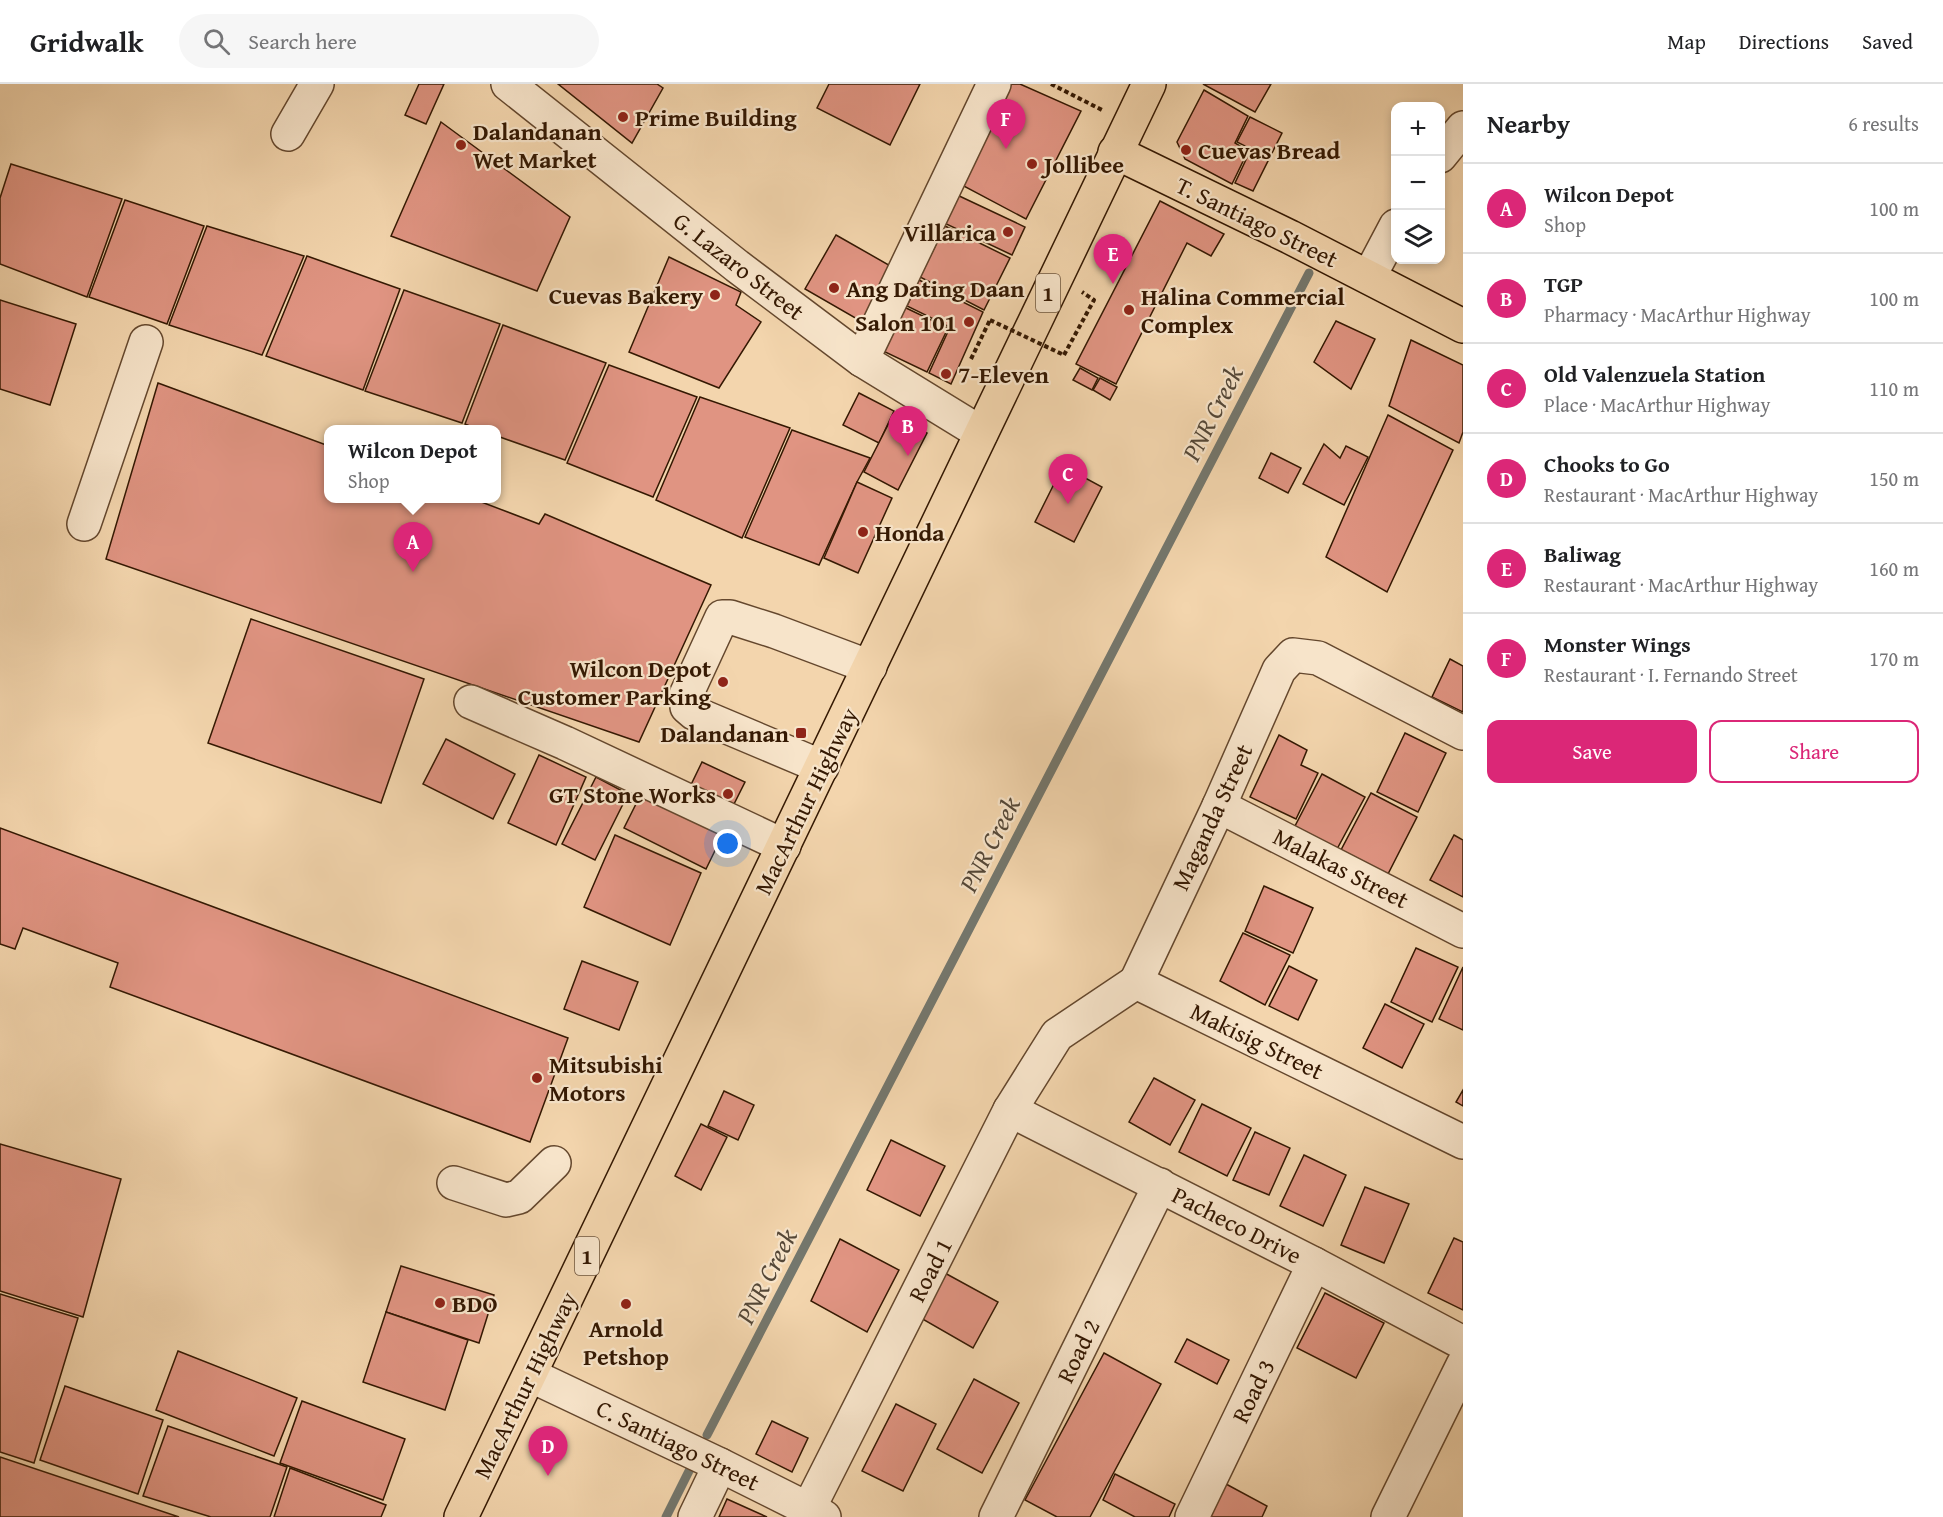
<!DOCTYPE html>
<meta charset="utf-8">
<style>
body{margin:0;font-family:"Gentium Book Plus",serif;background:#f6f6f6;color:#202124}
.controls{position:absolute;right:18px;top:18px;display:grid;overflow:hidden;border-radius:12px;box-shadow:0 3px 9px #0003}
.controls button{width:54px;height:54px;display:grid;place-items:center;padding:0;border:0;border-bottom:2px solid #e0e0e0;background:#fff;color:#202124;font:30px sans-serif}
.you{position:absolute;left:728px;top:760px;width:21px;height:21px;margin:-15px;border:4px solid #fff;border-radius:50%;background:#1a73e8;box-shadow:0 0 0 9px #1a73e833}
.badge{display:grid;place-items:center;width:39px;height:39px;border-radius:50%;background:#db2777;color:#fff;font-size:20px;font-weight:700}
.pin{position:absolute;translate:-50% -50px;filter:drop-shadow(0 2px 3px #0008)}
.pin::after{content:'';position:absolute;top:32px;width:21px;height:18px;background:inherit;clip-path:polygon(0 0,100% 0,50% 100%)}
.popup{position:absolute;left:324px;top:341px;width:177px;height:78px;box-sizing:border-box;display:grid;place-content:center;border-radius:12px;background:#fff;filter:drop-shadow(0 2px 4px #0005);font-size:20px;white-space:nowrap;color:#757577}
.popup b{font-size:22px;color:#202124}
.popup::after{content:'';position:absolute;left:50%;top:100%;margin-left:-12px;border:12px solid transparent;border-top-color:#fff}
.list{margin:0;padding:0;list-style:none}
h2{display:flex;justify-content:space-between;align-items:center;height:78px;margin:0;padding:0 24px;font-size:26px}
h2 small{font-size:20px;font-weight:400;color:#757577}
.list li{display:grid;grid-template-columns:39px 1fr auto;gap:18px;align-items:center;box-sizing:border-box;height:90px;padding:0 24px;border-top:2px solid #e0e0e0}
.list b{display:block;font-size:22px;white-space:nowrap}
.list p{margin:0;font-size:20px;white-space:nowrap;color:#757577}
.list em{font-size:20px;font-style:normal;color:#757577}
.actions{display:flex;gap:12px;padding:18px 24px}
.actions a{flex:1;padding:14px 0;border:2px solid #db2777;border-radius:12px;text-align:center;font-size:21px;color:#db2777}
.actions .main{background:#db2777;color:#fff}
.icon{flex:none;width:33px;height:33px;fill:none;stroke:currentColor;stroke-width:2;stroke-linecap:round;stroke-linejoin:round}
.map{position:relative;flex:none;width:1463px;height:1433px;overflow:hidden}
header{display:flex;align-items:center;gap:36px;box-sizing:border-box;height:84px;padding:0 30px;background:#fff;border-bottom:2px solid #e0e0e0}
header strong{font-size:28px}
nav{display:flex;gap:33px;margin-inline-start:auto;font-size:21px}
.search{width:420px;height:54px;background:#f6f6f6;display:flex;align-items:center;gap:15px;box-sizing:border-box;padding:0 21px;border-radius:33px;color:#757577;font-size:22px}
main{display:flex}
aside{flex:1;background:#fff}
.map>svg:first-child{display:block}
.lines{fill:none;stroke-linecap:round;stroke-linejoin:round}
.stream{stroke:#74776d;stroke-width:9}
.building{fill:#e09482;stroke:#341802;stroke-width:1.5}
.minor-casing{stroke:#64472d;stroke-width:36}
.major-casing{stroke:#341802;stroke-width:36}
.highway-casing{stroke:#341802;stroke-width:36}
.path{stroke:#341802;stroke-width:4;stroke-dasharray:4.5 3;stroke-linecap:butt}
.minor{stroke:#f7e4ca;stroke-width:33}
.major{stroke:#f3d5ad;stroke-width:33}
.highway{stroke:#f3d5ad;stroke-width:33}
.path-bridge{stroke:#341802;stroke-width:4;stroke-dasharray:4.5 3;stroke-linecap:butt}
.poi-dot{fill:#8f2418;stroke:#f7e4ca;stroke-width:2}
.labels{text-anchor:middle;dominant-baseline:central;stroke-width:4.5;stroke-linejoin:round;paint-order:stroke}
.shield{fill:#f7e4ca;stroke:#6e553e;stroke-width:1.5}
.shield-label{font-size:22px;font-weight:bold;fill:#341802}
.poi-label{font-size:24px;font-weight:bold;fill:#341802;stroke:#f7e4ca;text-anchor:start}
.street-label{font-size:24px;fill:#341802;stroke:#f7e4ca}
.water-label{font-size:26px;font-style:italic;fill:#544737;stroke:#f7e4ca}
</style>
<header>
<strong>Gridwalk</strong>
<div class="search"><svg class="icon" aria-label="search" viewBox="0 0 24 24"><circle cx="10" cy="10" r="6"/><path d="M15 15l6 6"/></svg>Search here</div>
<nav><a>Map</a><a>Directions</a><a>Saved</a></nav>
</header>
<main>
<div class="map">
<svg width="1463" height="1433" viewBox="0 0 1463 1433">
<rect width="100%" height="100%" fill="#f3d5ad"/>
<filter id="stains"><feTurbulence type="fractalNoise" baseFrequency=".00333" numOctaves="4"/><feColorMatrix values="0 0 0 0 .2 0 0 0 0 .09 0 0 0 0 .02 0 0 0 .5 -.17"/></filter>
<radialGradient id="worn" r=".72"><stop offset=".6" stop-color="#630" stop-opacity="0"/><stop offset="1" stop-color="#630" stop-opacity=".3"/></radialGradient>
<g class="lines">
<g class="stream">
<polyline points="707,1351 1309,189"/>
<polyline points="666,1433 691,1383"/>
</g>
</g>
<g class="building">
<polygon points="419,0 444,0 426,40 405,31"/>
<polygon points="558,0 657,0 663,4 632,59"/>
<polygon points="829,0 920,0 890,61 817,24"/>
<polygon points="1008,0 1020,0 1081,27 1026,135 958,99"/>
<polygon points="1203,0 1271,0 1255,28"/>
<polygon points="1204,6 1248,32 1235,59 1248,67 1232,100 1185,75 1177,58"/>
<polygon points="1250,33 1282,49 1253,107 1235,99 1251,65 1237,58"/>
<polygon points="441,38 570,133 537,207 391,152"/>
<polygon points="11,80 122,115 87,213 0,180 0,114"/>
<polygon points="955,110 1025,143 1012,171 942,138"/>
<polygon points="125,116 204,142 167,240 89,213"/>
<polygon points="1160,117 1224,150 1211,172 1187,159 1116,300 1076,280"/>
<polygon points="207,142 304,172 262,271 169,241"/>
<polygon points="945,142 1010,174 984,226 920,193"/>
<polygon points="836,151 894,184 864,239 805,205"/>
<polygon points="307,172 400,205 363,306 266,272"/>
<polygon points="669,173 741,208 736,221 761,238 719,304 629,268"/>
<polygon points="919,196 983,228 951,300 929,289 950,243 907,222"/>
<polygon points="404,206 500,240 462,339 365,307"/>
<polygon points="0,216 76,240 50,321 0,305"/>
<polygon points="904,223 948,244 927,288 883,267"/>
<polygon points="1336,237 1375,255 1351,305 1314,278"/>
<polygon points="503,241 606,279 565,376 497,352 497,346 479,346 465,340"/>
<polygon points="1411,256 1463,281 1463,348 1459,359 1389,322"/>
<polygon points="609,281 697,313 653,413 567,379"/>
<polygon points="1080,284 1098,294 1092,306 1073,296"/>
<polygon points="1100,294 1117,303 1110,316 1093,306"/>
<polygon points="158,299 329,362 329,414 471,414 539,440 545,430 711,501 639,658 106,475"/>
<polygon points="859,309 894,327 879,359 843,341"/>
<polygon points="700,313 790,344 742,454 656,416"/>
<polygon points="893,331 927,349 898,406 864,388"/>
<polygon points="1388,331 1453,366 1387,508 1326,473"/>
<polygon points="792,346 870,374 857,398 819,481 745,453"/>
<polygon points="1324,360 1340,374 1346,362 1368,373 1344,421 1303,400"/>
<polygon points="1271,369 1301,384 1288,409 1259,394"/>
<polygon points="1063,382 1102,403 1074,458 1035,438"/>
<polygon points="857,398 892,414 858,489 824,474"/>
<polygon points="251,535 424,595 381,719 208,659"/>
<polygon points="1450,575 1463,582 1463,628 1432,613"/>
<polygon points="1405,649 1446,669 1418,728 1377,708"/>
<polygon points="1279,651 1307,666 1301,681 1318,689 1296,735 1250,713"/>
<polygon points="446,655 515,690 493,735 423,700"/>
<polygon points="539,671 586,693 556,761 508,739"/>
<polygon points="702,678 745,698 730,728 688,707"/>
<polygon points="1322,690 1365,713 1337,765 1295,742"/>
<polygon points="596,693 628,710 595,776 562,760"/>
<polygon points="644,704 726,744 706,785 624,744"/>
<polygon points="1371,709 1417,733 1388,790 1341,766"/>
<polygon points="0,744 568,954 530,1058 110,903 118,879 23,844 15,865 0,860"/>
<polygon points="615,751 701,789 670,861 584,823"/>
<polygon points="1454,751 1463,756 1463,813 1430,796"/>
<polygon points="1264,802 1313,824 1293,869 1245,847"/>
<polygon points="1243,849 1290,871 1265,921 1220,897"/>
<polygon points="1416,864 1458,883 1432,938 1391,918"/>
<polygon points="582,877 638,898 619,946 564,925"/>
<polygon points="1289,882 1317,896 1298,936 1269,922"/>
<polygon points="1463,883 1463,946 1439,935"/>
<polygon points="1385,920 1424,940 1402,984 1363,964"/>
<polygon points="1154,994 1195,1016 1170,1061 1129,1038"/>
<polygon points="1463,1006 1463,1022 1456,1018"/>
<polygon points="724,1007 754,1021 738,1056 708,1042"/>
<polygon points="1202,1020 1251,1044 1227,1092 1179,1068"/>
<polygon points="701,1040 727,1053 701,1106 675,1092"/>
<polygon points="1255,1048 1290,1064 1269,1111 1233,1096"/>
<polygon points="891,1056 945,1082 920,1132 867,1106"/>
<polygon points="0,1060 121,1095 83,1233 0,1207"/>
<polygon points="1304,1071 1346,1091 1323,1142 1280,1122"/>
<polygon points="1365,1103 1409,1120 1384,1179 1341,1161"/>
<polygon points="1454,1154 1463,1158 1463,1226 1428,1209"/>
<polygon points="840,1155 899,1186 867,1248 811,1217"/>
<polygon points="401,1182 494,1211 479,1259 386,1228"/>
<polygon points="943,1188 998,1218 973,1264 919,1233"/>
<polygon points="1325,1209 1384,1239 1356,1294 1297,1264"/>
<polygon points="0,1210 78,1234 34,1379 0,1368"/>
<polygon points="386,1228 468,1256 445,1326 363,1298"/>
<polygon points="1187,1255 1229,1276 1217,1300 1175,1278"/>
<polygon points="178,1267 297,1314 274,1372 156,1326"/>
<polygon points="1104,1269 1161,1300 1090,1433 1057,1433 1025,1416"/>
<polygon points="974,1295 1019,1319 982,1389 937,1365"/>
<polygon points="65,1302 163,1336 138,1410 40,1376"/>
<polygon points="302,1317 405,1355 383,1416 280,1379"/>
<polygon points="896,1320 936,1340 903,1407 862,1387"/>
<polygon points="772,1337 808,1354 792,1388 756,1370"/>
<polygon points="168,1342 287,1383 270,1433 211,1433 143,1412"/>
<polygon points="0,1373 179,1433 0,1433"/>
<polygon points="290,1384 386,1421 381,1433 274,1433"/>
<polygon points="1115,1390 1175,1420 1169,1433 1135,1433 1103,1416"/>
<polygon points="1226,1400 1267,1422 1262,1433 1209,1433"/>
<polygon points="727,1415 767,1433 719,1433"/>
</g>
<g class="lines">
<defs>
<g id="minor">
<polyline points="508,0 737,182 862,276 981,349"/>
<polyline points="288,50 317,0"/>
<polyline points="1440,72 1463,44"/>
<polyline points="1369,193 1396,142"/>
<polyline points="862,276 994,0"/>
<polyline points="84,440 146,258"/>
<polyline points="471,618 565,659 784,762"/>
<polyline points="822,683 694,629 687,623 686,611 722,533 730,533 774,547 870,583"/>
<polyline points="1219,722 1463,847"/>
<polyline points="1136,898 1219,722 1279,586 1293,571 1318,574 1463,649"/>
<polyline points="1136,898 1463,1058"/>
<polyline points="1010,1026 1314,1180 1463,1259"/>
<polyline points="454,1099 506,1116 519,1113 554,1079"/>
<polyline points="530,1291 720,1381 824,1433"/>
<polyline points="809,1424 1010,1026 1057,951 1136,898"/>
<polyline points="695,1433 720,1381"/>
<polyline points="996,1433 1160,1101"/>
<polyline points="1192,1433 1314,1180"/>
<polyline points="1388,1433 1463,1281"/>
</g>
<polyline id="major" points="1115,68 1290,153 1463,242"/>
<polyline id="highway" points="461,1433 1149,0"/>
</defs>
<use href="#minor" class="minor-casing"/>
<use href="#major" class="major-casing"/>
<use href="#highway" class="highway-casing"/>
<g class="path">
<polyline points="1051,0 1104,27"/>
<polyline points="1064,271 1094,216 1082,208"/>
<polyline points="971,275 990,236"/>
</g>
<use href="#minor" class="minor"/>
<use href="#major" class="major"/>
<use href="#highway" class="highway"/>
<polyline class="path-bridge" points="990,236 1064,271"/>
</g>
<g class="poi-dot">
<circle cx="623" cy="33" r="6"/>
<circle cx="461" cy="61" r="6"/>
<circle cx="1186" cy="66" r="6"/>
<circle cx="1032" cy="80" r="6"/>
<circle cx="1008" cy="148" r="6"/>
<circle cx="834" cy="204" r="6"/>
<circle cx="715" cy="211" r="6"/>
<circle cx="1129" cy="226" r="6"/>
<circle cx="969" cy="238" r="6"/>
<circle cx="946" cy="290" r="6"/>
<circle cx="863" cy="448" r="6"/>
<circle cx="723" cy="598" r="6"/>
<rect x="795" y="643" width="12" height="12" rx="3"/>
<circle cx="728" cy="710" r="6"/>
<circle cx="537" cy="994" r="6"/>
<circle cx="440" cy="1219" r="6"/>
<circle cx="626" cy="1220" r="6"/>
</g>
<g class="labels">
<g class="shield">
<rect x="1036" y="190" width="24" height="38" rx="4.5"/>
<rect x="575" y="1153" width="24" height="38" rx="4.5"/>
</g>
<g class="shield-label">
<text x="1048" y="209">1</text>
<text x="587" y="1172">1</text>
</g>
<g class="poi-label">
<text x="635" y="33">Prime Building</text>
<text x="473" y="47">Dalandanan<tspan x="473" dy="28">Wet Market</tspan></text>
<text x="1198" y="66">Cuevas Bread</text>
<text x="1044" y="80">Jollibee</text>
<text x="996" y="148" text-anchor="end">Villarica</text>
<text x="846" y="204">Ang Dating Daan</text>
<text x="703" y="211" text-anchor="end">Cuevas Bakery</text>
<text x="1141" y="212">Halina Commercial<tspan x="1141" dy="28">Complex</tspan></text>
<text x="957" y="238" text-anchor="end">Salon 101</text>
<text x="958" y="290">7-Eleven</text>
<text x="875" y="448">Honda</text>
<text x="711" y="584" text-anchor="end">Wilcon Depot<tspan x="711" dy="28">Customer Parking</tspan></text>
<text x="789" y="649" text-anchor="end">Dalandanan</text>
<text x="716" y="710" text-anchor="end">GT Stone Works</text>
<text x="549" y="980">Mitsubishi<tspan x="549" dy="28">Motors</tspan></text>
<text x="452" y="1219">BDO</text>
<text x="626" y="1244" text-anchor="middle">Arnold<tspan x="626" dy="28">Petshop</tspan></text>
</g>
<g class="street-label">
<text transform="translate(1257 138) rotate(26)">T. Santiago Street</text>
<text transform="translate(739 182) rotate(38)">G. Lazaro Street</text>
<text transform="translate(806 717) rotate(-64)">MacArthur Highway</text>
<text transform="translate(1212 733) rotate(-65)">Maganda Street</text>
<text transform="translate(1341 784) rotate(27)">Malakas Street</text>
<text transform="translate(1257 957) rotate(26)">Makisig Street</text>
<text transform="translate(1237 1141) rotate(27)">Pacheco Drive</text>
<text transform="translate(930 1186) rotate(-63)">Road 1</text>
<text transform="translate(1078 1267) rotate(-64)">Road 2</text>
<text transform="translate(525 1301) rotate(-64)">MacArthur Highway</text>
<text transform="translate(1253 1307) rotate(-64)">Road 3</text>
<text transform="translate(678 1361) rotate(26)">C. Santiago Street</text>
</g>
<g class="water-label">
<text transform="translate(1212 329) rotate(-63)">PNR Creek</text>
<text transform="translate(989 760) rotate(-63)">PNR Creek</text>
<text transform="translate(766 1192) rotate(-63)">PNR Creek</text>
</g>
</g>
<rect width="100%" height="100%" filter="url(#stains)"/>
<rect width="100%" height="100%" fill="url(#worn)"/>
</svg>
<div class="controls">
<button>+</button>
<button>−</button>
<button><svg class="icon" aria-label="layers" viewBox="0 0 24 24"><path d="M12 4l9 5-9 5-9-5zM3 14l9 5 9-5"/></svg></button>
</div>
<div class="you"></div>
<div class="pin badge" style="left:413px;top:488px">A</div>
<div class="popup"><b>Wilcon Depot</b>Shop</div>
<div class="pin badge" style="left:908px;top:372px">B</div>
<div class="pin badge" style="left:1068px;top:420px">C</div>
<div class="pin badge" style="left:548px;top:1392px">D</div>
<div class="pin badge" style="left:1113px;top:200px">E</div>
<div class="pin badge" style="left:1006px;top:65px">F</div>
</div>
<aside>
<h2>Nearby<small>6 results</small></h2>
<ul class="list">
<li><span class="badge">A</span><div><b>Wilcon Depot</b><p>Shop</p></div><em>100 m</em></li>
<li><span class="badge">B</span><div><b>TGP</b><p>Pharmacy · MacArthur Highway</p></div><em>100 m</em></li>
<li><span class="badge">C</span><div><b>Old Valenzuela Station</b><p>Place · MacArthur Highway</p></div><em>110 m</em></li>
<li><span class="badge">D</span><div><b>Chooks to Go</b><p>Restaurant · MacArthur Highway</p></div><em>150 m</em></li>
<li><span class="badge">E</span><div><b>Baliwag</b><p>Restaurant · MacArthur Highway</p></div><em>160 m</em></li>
<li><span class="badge">F</span><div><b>Monster Wings</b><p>Restaurant · I. Fernando Street</p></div><em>170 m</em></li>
</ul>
<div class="actions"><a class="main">Save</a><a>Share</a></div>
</aside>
</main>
